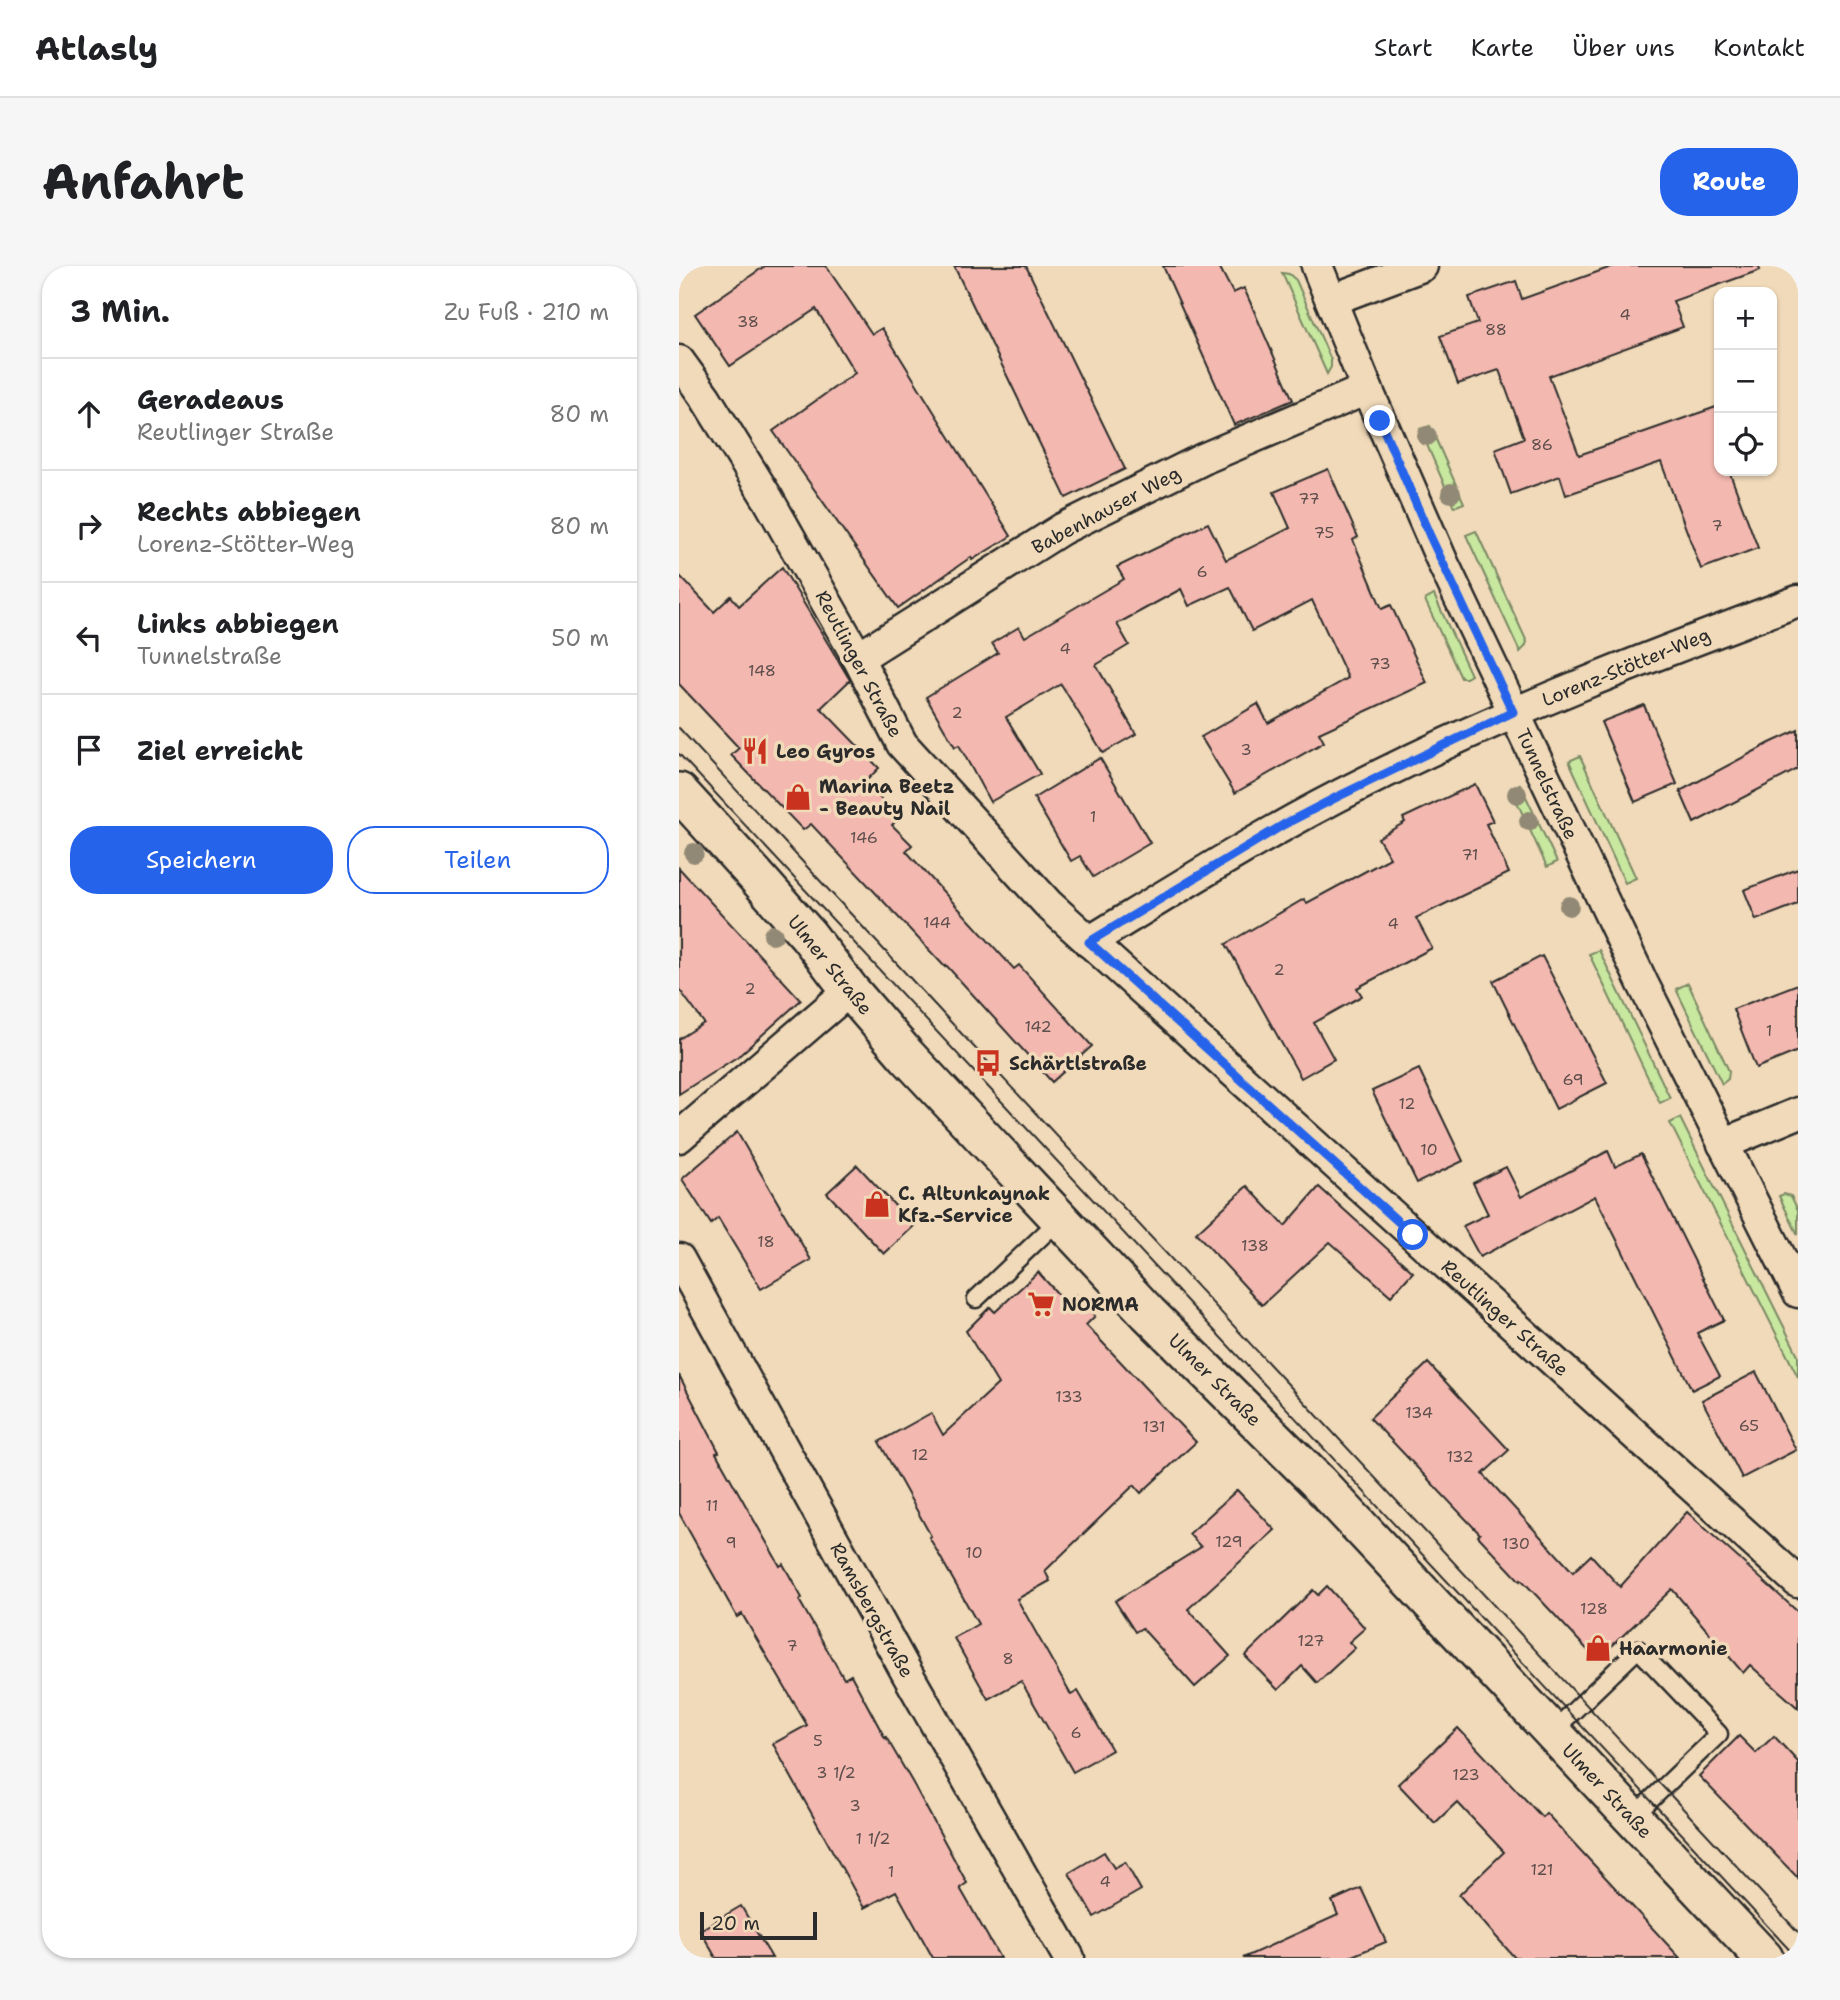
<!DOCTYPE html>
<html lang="de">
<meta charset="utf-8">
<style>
body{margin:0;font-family:"Shantell Sans",sans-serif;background:#f6f6f6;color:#202124}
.controls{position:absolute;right:21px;top:21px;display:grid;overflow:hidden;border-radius:14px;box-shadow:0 2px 5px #0004}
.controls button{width:63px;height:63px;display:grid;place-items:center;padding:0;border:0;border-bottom:2px solid #e0e0e0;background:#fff;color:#202124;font:35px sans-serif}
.scale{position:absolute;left:21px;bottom:18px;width:117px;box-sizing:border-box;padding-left:7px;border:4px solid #2b2b2b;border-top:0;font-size:19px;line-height:24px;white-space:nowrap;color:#2b2b2b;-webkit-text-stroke:5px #f1dab9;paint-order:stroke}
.stop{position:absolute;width:21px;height:21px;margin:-16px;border:5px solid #2563eb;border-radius:50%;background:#fff}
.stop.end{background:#2563eb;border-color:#fff;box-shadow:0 2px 7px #0008}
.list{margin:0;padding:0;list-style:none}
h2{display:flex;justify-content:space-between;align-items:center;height:91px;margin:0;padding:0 28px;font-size:30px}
h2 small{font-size:23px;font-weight:400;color:#757577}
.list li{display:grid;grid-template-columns:46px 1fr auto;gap:21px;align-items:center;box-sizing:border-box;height:112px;padding:0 28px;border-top:2px solid #e0e0e0}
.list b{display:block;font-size:26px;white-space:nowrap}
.list p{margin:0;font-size:23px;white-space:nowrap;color:#757577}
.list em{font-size:23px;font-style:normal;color:#757577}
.actions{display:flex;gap:14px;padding:21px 28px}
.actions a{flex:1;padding:16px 0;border:2px solid #2563eb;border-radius:28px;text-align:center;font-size:24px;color:#2563eb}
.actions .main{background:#2563eb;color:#fff}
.icon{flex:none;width:38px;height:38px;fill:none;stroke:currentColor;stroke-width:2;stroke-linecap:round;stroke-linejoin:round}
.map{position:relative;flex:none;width:1119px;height:1692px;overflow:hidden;border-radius:28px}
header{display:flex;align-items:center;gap:42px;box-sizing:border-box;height:98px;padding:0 35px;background:#fff;border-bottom:2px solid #e0e0e0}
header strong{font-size:33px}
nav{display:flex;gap:38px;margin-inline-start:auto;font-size:24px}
.intro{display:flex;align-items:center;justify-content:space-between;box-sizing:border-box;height:168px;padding:0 42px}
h1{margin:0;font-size:49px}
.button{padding:18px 32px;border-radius:28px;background:#2563eb;color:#fff;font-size:24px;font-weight:700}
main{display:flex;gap:42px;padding:0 42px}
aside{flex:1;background:#fff;border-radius:28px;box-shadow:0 2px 5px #0004}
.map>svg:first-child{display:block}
.green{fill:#c8e79f;stroke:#7a8965;stroke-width:2}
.building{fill:#f3b8af;stroke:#2b2b2b;stroke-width:2}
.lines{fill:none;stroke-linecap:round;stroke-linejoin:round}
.service-casing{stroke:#2b2b2b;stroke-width:21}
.minor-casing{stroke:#2b2b2b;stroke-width:35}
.tertiary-casing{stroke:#2b2b2b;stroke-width:42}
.service{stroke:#f1dab9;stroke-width:16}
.minor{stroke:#f1dab9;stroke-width:30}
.tertiary{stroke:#f1dab9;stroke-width:37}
.tram{stroke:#2b2b2b;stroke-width:2}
.tree{fill:#918974}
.route{stroke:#2563eb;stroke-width:9}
.labels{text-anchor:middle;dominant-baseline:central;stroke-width:7;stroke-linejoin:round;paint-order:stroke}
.number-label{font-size:16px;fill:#5d4e4c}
.street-label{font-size:19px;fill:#2b2b2b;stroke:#f1dab9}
.poi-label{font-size:19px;font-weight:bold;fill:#2b2b2b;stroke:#f1dab9;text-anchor:start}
</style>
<header>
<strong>Atlasly</strong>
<nav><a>Start</a><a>Karte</a><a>Über uns</a><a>Kontakt</a></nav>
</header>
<div class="intro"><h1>Anfahrt</h1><a class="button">Route</a></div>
<main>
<aside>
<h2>3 Min.<small>Zu Fuß · 210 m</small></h2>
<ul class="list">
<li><svg class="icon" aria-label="ahead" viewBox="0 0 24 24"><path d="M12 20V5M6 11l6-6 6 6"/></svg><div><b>Geradeaus</b><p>Reutlinger Straße</p></div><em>80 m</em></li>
<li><svg class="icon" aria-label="right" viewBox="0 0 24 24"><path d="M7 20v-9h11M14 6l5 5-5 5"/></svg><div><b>Rechts abbiegen</b><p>Lorenz-Stötter-Weg</p></div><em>80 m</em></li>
<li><svg class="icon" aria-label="left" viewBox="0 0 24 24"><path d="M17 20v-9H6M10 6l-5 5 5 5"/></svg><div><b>Links abbiegen</b><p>Tunnelstraße</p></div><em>50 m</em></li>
<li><svg class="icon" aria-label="arrive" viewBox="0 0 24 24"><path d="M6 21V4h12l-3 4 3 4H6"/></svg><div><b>Ziel erreicht</b></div></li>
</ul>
<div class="actions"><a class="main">Speichern</a><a>Teilen</a></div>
</aside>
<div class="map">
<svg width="1119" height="1692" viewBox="0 0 1119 1692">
<rect width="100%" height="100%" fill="#f1dab9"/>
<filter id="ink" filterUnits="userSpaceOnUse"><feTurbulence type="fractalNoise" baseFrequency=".0143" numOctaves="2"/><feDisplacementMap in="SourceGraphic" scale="14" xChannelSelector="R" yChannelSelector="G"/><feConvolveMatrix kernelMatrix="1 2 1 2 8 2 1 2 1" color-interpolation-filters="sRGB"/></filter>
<g filter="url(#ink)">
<g class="green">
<polygon points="603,7 610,8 617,14 652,94 652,101 648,108"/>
<polygon points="751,160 785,237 775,241 741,163"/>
<polygon points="797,265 848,376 846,381 841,386 787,269"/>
<polygon points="755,329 792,409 787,412 782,412 746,334"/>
<polygon points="901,490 957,612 946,617 890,495"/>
<polygon points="841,518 878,596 868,601 832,523"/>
<polygon points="920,684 991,832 981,837 910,688"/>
<polygon points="1009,717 1050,805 1049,813 1043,818 997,723"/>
<polygon points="1001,852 1119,1089 1119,1111 991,857"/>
<polygon points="1105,928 1112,930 1119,944 1119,969 1100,930"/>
</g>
<g class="building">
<polygon points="86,0 147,0 193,68 203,62 332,270 293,294 292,291 219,342 94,165 176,107 137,43 51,100 16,48"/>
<polygon points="275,0 347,0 446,203 387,232"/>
<polygon points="484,0 540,0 554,27 565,22 614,134 555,159"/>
<polygon points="935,0 1080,0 1081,4 994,35 1004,61 870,110 900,189 1040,140 1040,205 1050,205 1079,282 1022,303 982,196 887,229 881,210 832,228 816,183 845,172 820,104 779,118 761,70 799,57 790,31 837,15 843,33"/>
<polygon points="649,203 679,271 674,274 703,343 712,339 748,417 640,467 645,476 556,527 522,471 579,438 589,457 669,412 633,334 573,365 551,321 510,340 502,323 438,358 450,379 417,399 457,468 424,487 382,418 327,451 361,508 311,536 280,479 276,481 247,431 319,387 313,377 340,361 346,371 445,313 438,301 529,257 547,294 611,262 595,226"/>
<polygon points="103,301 171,414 142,442 200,502 186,516 220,552 213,559 233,579 227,585 335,703 340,699 413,780 373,816 267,699 266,701 132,558 124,564 52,489 60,482 0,418 0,309 35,346 52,330 60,340"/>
<polygon points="965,439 998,518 956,536 922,456"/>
<polygon points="1119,464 1119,503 1015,557 1001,525 1091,477"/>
<polygon points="421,492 471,577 414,611 401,590 392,595 355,532"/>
<polygon points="796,518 814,555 807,558 830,607 737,652 753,682 678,722 683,730 635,757 655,793 622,812 547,678 625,633 628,637 711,592 699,572 726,556 724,552"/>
<polygon points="0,602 122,734 61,789 0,828 0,773 25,757 0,723"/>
<polygon points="1119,603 1119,638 1077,654 1065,624"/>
<polygon points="863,690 928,817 877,843 814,715"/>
<polygon points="1119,718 1119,785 1077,802 1054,743"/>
<polygon points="740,803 784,895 738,917 693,825"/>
<polygon points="58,866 132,994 82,1023 39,952 32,958 3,913"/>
<polygon points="929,885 936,901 962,888 1045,1054 1018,1067 1041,1110 1013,1124 916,930 801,991 784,960 809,948 794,917 827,901 842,931"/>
<polygon points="178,899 235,960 205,988 148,927"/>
<polygon points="568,920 606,960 640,921 734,1006 712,1030 651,976 583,1039 517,967"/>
<polygon points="359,1006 387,1037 396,1029 416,1050 407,1059 517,1176 462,1227 455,1219 366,1305 371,1315 338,1333 392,1429 399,1425 433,1484 394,1506 342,1415 309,1433 275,1372 299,1358 250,1271 252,1270 200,1176 252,1147 264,1169 319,1118 287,1065 311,1041 316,1046"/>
<polygon points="749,1097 830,1184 804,1208 894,1306 912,1289 941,1321 1008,1246 1119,1346 1119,1442 1071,1399 1064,1407 993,1323 918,1394 842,1313 841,1315 799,1270 801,1268 691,1152"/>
<polygon points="1077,1106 1117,1184 1063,1212 1023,1134"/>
<polygon points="0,1109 40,1186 37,1187 101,1300 104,1298 123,1332 120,1334 165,1413 172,1409 206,1472 207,1471 235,1519 288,1617 281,1622 321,1692 254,1692 217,1625 185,1642 94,1478 128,1459 63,1348 58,1351 0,1247"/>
<polygon points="558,1224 596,1264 509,1343 551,1390 516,1421 463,1362 456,1366 436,1335 522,1281 510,1268"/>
<polygon points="648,1320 686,1362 670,1376 676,1382 638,1417 623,1400 599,1424 566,1390 634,1324 639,1329"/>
<polygon points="779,1462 863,1551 867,1547 1001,1692 836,1692 780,1629 825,1586 778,1536 756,1557 719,1518"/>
<polygon points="1060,1470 1077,1487 1095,1470 1119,1496 1119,1612 1020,1510"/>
<polygon points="425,1586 435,1602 446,1596 462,1624 415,1651 390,1607"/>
<polygon points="682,1622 707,1676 668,1692 564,1692 659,1649 653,1635"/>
<polygon points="62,1640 93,1692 37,1692 21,1664"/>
</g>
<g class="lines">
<defs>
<g id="service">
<polyline points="297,1033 381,953"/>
<polyline points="873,1466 959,1383 1040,1468 953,1552"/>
</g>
<g id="minor">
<polyline points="638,0 688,123 764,297 964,718 1119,1026"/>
<polyline points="652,34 743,0"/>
<polyline points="0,95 26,131 89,233 179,392 223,478 370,639 1119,1316"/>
<polyline points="179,392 383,263 526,192 688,123"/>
<path d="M410,676C500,621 590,564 685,517C825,446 972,390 1119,335"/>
<polyline points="0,871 171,724"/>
<polyline points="1044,878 1119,847"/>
<polyline points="0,993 229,1409 390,1692"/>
</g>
<polyline id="tertiary" points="0,526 75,608 129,669 171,724 228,790 469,1047 638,1215 1085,1692"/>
</defs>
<use href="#service" class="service-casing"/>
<use href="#minor" class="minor-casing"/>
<use href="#tertiary" class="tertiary-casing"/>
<use href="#service" class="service"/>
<use href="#minor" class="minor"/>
<use href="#tertiary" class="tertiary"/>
<g class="tram">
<polyline points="0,462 268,752 1119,1666"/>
<polyline points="0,488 1118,1692"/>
</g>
</g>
<g class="tree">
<circle cx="748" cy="170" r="10"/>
<circle cx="772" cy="227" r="10"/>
<circle cx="838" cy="528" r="10"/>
<circle cx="850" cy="555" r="10"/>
<circle cx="15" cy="587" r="10"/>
<circle cx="890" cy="640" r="10"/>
<circle cx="94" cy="669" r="10"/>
</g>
</g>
<g class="lines" filter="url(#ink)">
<polyline class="route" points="701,155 751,270 834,446 658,531 604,559 410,676 734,969"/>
</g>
<defs>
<symbol id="restaurant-bare" viewBox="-9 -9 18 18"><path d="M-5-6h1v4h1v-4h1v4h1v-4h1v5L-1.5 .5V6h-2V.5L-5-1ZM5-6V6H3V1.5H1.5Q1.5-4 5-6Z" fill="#c8321e" stroke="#f1dab9" stroke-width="2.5" paint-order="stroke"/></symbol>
<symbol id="shop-bare" viewBox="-9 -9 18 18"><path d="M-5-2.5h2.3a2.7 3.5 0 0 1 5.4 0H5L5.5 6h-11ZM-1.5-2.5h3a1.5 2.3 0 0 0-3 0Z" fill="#c8321e" stroke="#f1dab9" stroke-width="2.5" paint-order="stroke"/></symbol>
<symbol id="bus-bare" viewBox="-9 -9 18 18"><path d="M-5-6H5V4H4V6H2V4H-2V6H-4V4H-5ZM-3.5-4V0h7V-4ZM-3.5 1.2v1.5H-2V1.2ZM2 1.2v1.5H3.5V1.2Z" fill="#c8321e" stroke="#f1dab9" stroke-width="2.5" paint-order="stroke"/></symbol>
<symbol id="supermarket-bare" viewBox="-9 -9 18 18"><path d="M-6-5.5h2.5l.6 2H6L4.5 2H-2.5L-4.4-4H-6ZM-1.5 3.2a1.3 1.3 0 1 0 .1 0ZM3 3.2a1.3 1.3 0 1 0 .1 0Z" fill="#c8321e" stroke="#f1dab9" stroke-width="2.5" paint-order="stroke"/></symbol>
</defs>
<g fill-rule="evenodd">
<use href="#restaurant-bare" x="57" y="466" width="38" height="38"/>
<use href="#shop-bare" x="100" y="512" width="38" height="38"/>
<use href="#bus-bare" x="290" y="778" width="38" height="38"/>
<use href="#shop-bare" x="179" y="919" width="38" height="38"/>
<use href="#supermarket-bare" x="343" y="1019" width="38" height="38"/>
<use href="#shop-bare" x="900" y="1363" width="38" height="38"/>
</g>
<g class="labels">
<g class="number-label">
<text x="946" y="48">4</text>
<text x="69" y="55">38</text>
<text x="817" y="63">88</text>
<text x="863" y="178">86</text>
<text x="630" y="232">77</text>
<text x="1038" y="259">7</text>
<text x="645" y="266">75</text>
<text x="523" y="305">6</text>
<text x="386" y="382">4</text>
<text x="701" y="397">73</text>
<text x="83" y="404">148</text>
<text x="278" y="446">2</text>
<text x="567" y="483">3</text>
<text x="414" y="550">1</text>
<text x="185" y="571">146</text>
<text x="791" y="588">71</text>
<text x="258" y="656">144</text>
<text x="714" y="657">4</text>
<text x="600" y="703">2</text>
<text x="71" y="722">2</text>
<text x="359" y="760">142</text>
<text x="1090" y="764">1</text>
<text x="894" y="813">69</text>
<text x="728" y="837">12</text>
<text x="750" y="883">10</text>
<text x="87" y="975">18</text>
<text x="576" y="979">138</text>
<text x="390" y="1130">133</text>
<text x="740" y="1146">134</text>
<text x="1070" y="1159">65</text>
<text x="475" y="1160">131</text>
<text x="241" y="1188">12</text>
<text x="781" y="1190">132</text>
<text x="33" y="1239">11</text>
<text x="550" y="1275">129</text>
<text x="52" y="1276">9</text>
<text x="837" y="1277">130</text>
<text x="295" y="1286">10</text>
<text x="915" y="1342">128</text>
<text x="632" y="1374">127</text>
<text x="113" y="1379">7</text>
<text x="329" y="1392">8</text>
<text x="397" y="1466">6</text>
<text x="139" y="1474">5</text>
<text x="157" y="1506">3 1/2</text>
<text x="787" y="1508">123</text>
<text x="176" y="1539">3</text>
<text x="194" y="1572">1 1/2</text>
<text x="863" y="1603">121</text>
<text x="212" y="1605">1</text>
<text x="426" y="1615">4</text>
</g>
<g class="street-label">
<text transform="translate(427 244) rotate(-28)">Babenhauser Weg</text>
<text transform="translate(180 398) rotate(62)">Reutlinger Straße</text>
<text transform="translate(947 401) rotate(-22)">Lorenz-Stötter-Weg</text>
<text transform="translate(868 518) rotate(65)">Tunnelstraße</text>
<text transform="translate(151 699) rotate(51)">Ulmer Straße</text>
<text transform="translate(826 1052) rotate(42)">Reutlinger Straße</text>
<text transform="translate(536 1114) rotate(45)">Ulmer Straße</text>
<text transform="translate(193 1344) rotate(61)">Ramsbergstraße</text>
<text transform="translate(928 1525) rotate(47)">Ulmer Straße</text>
</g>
<g class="poi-label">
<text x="97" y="485">Leo Gyros</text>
<text x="140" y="520">Marina Beetz<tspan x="140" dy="22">- Beauty Nail</tspan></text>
<text x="330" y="797">Schärtlstraße</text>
<text x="219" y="927">C. Altunkaynak<tspan x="219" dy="22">Kfz.-Service</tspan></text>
<text x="383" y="1038">NORMA</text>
<text x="940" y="1382">Haarmonie</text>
</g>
</g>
</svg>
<div class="controls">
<button>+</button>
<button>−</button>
<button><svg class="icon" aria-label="locate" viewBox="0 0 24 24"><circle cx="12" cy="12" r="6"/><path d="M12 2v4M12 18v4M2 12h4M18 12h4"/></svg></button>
</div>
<div class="scale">20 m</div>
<div class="stop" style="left:734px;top:969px"></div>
<div class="stop end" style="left:701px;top:155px"></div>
</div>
</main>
